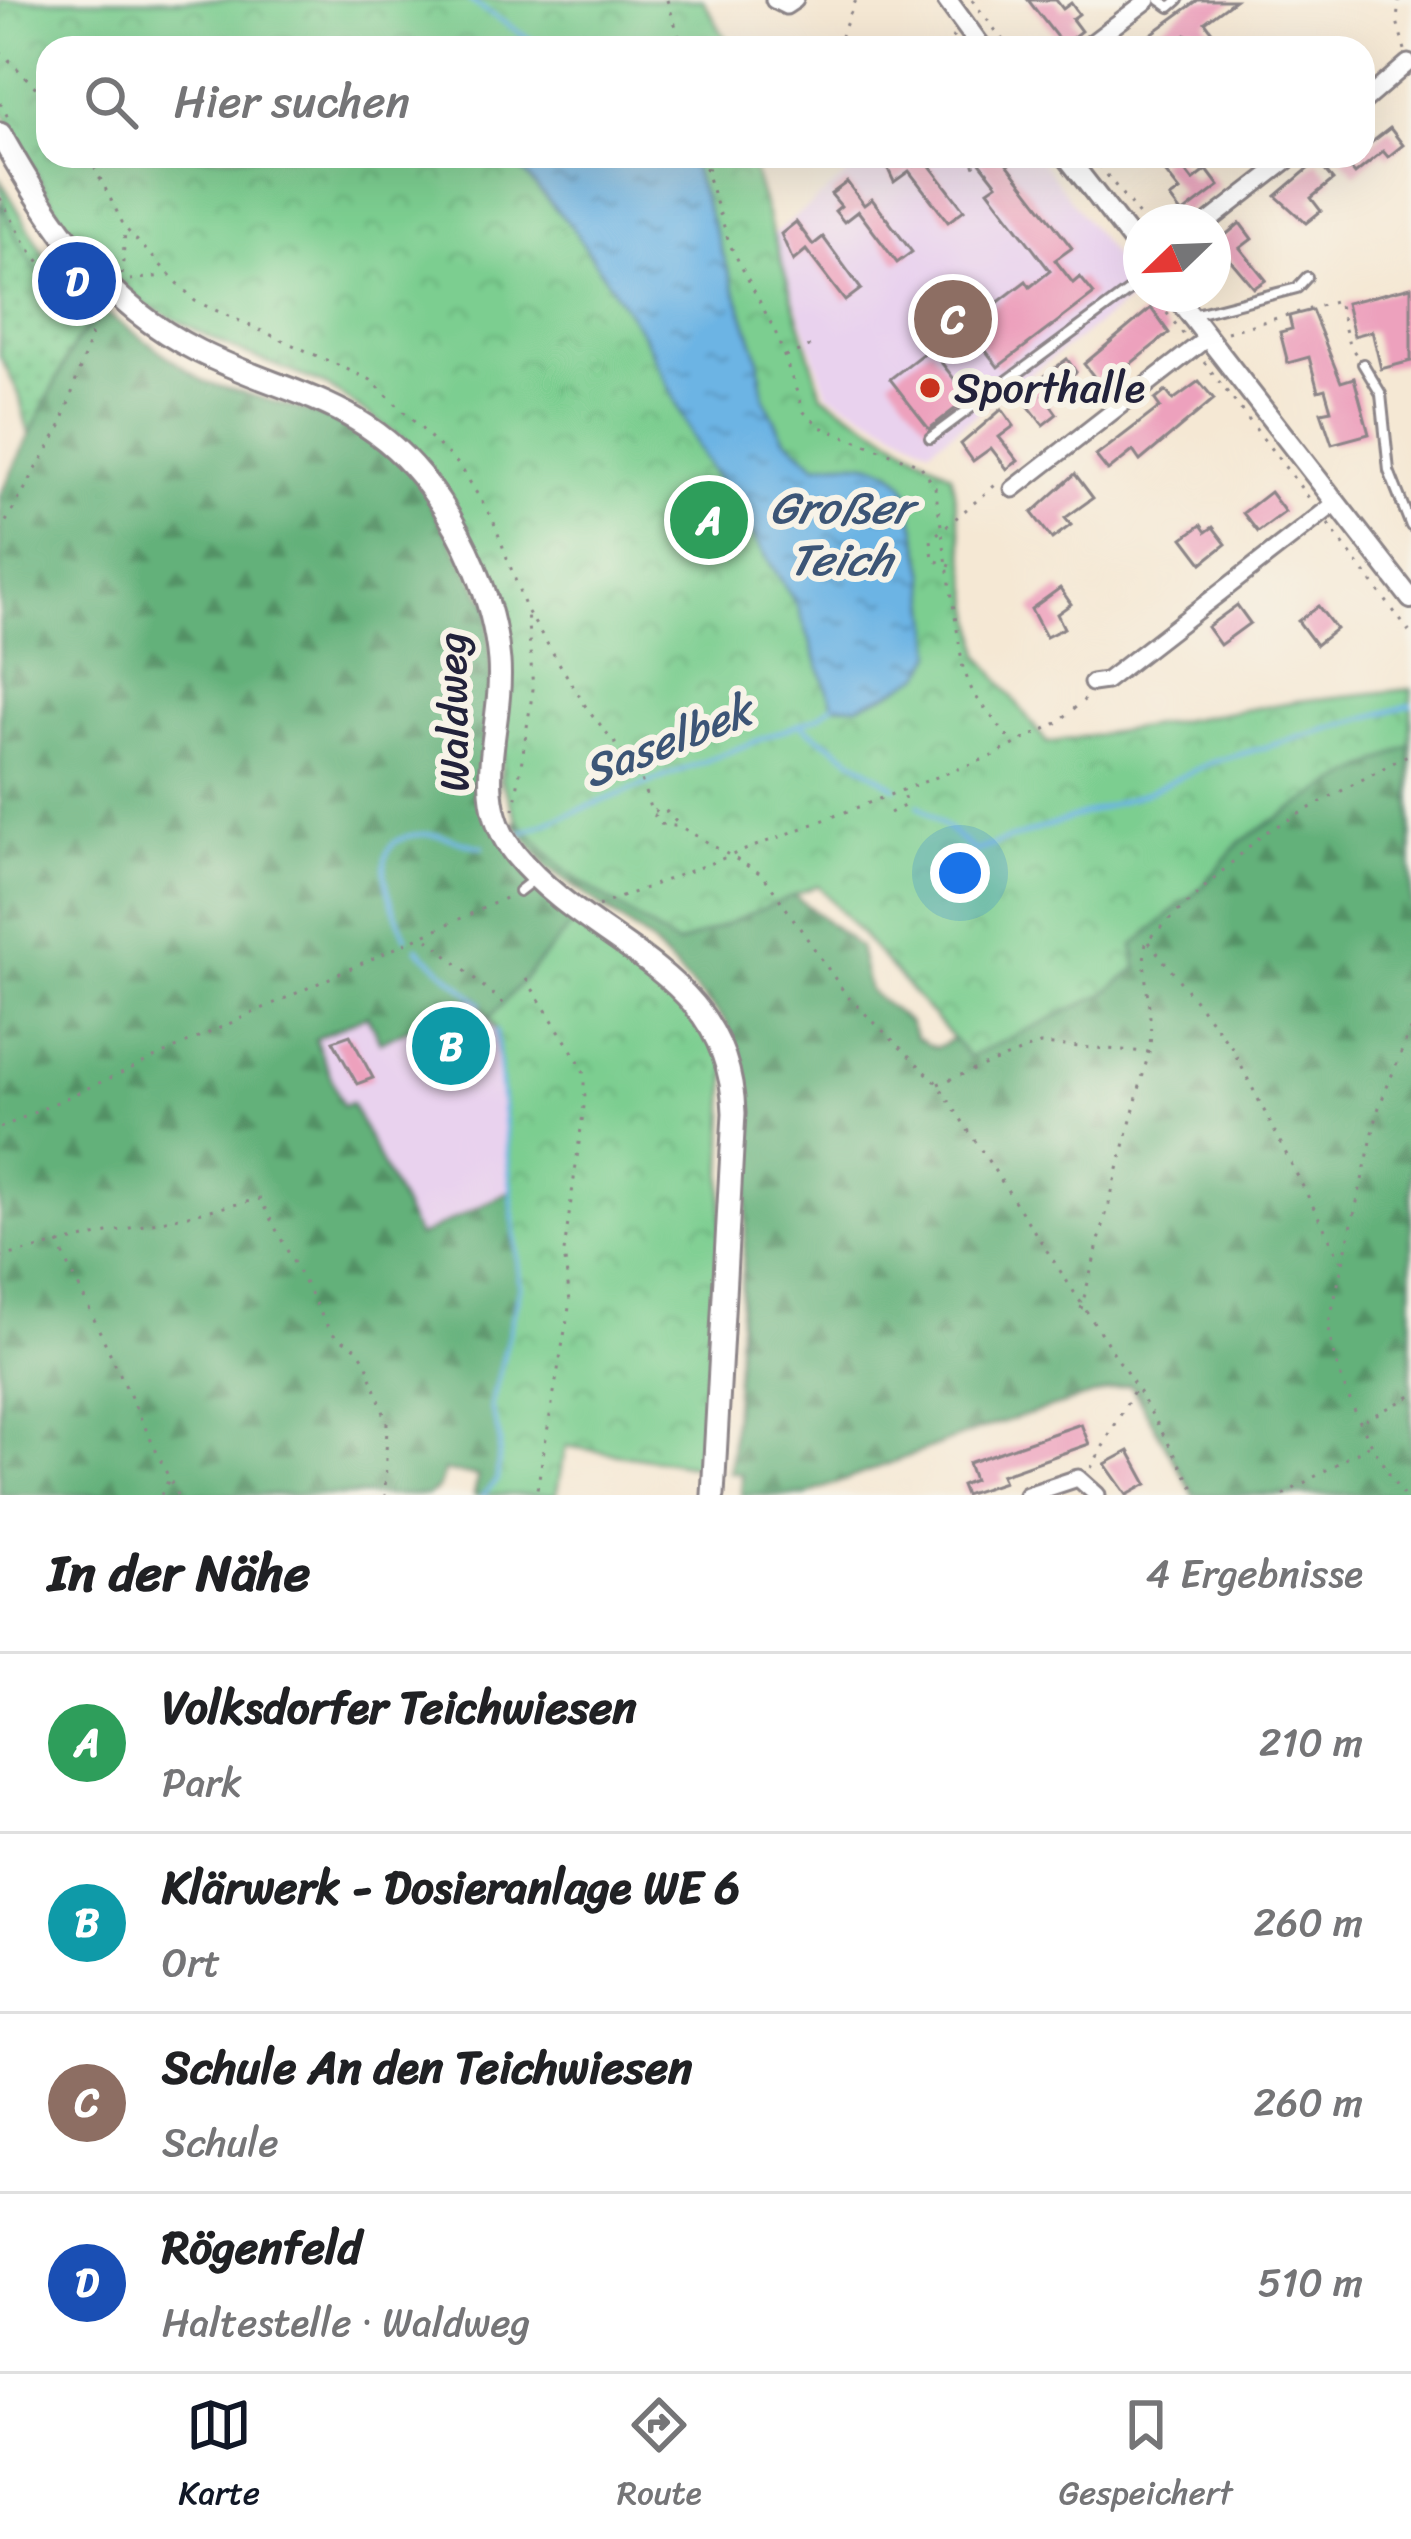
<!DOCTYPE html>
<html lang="de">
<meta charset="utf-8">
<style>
body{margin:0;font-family:Sriracha,sans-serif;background:#f6f6f6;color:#202124}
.compass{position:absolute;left:1123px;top:204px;width:108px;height:108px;border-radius:50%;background:#fff;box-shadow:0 12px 48px #0002;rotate:247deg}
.you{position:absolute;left:960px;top:873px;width:42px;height:42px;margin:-30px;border:9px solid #fff;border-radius:50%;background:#1a73e8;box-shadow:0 0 0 18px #1a73e833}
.badge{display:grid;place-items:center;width:78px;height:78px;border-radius:50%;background:#111827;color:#fff;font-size:39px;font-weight:700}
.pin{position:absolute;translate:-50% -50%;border:6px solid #fff;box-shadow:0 3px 12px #0006}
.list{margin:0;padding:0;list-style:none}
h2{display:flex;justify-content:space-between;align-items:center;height:156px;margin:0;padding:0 48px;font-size:51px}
h2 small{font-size:39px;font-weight:400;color:#757577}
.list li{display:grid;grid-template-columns:78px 1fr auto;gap:36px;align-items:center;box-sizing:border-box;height:180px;padding:0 48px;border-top:3px solid #e0e0e0}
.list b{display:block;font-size:45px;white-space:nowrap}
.list p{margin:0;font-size:39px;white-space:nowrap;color:#757577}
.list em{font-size:39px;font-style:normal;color:#757577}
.icon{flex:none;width:66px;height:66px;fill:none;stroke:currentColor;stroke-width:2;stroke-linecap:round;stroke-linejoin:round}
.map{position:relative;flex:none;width:1411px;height:1495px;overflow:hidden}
.search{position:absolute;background:#fff;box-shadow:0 12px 48px #0002;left:36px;right:36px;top:36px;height:132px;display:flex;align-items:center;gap:30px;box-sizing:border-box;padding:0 42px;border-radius:36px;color:#757577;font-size:45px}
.sheet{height:876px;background:#fff}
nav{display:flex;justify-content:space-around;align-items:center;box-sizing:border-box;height:168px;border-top:3px solid #e0e0e0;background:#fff;font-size:33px;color:#757577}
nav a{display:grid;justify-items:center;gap:6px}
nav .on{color:#111827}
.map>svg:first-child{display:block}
.built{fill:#e9d2ee}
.grass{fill:url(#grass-dots);stroke:#4e7866;stroke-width:3}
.forest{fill:url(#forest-firs);stroke:#436a5a;stroke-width:3}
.park{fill:url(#park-crowns);stroke:#4e7866;stroke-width:3}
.water{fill:url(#water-ripples);stroke:#476b90;stroke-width:3}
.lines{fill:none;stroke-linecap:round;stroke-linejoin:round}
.stream{stroke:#6cb4e4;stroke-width:4.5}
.building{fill:#eda1bd}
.service-casing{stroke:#8c8588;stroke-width:14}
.minor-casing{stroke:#8c8588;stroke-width:21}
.tertiary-casing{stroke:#8c8588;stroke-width:24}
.secondary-casing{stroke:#8c8588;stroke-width:27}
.path{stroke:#8c8588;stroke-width:3;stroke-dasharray:3 9;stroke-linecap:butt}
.service{stroke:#fff;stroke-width:8}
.minor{stroke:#fff;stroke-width:15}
.tertiary{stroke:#fff;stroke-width:18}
.secondary{stroke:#fff;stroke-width:21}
.poi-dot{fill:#c8321e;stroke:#f7f3e8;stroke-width:4.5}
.labels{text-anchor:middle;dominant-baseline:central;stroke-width:12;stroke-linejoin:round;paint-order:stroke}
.poi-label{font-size:42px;fill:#22223b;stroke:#f7f3e8;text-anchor:start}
.street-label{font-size:42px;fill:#22223b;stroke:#f7f3e8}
.water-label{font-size:45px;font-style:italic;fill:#3c5576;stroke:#f7f3e8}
</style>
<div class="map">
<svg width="1411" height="1495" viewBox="0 0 1411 1495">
<defs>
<pattern id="grass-dots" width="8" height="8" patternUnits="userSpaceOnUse" patternTransform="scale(3)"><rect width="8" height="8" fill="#7bce90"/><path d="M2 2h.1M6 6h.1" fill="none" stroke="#6ab17d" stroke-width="1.8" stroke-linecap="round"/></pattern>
<pattern id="forest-firs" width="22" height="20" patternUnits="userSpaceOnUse" patternTransform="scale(3)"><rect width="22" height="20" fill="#64b17a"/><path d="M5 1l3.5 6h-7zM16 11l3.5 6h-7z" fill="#529065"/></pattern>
<pattern id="park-crowns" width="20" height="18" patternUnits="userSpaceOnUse" patternTransform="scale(3)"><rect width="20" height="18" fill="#7bce90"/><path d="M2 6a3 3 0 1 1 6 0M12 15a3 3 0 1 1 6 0" fill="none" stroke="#6ab17d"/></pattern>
<pattern id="water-ripples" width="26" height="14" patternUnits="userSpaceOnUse" patternTransform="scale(3)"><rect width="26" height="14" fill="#6cb4e4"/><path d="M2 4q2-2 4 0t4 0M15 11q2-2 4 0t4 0" fill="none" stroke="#5892ba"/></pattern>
</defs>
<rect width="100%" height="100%" fill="#f7f3e8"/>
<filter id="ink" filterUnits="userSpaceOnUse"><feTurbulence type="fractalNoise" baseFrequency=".00833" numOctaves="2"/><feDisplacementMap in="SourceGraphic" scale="24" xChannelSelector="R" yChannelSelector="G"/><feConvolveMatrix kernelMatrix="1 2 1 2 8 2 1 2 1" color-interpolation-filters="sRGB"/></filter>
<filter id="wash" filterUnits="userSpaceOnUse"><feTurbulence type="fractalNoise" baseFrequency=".004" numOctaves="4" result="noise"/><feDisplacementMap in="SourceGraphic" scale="48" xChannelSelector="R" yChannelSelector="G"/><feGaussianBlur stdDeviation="2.7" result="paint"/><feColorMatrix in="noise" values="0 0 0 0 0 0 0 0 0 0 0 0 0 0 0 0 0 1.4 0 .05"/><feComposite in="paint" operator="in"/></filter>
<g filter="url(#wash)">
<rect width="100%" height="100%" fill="#f5e8d4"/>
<g class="built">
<polygon points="871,156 1037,156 1141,292 930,448 827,393 773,235"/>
<polygon points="477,997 496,1031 511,1191 418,1238 352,1104 343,1106 315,1038 368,1015 381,1042"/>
</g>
<polygon class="grass" points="0,204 47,282 88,323 30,438 19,394 0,356"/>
<g class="forest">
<polygon points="103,311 204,382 317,414 389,442 401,453 488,605 498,826 583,912 489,1019 476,997 380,1042 367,1015 315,1039 343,1106 351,1103 418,1237 511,1191 520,1287 491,1407 500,1440 497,1480 483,1495 474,1495 478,1476 444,1471 438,1489 428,1495 0,1495 0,496 75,342"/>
<polygon points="1411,745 1411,1495 1194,1495 1130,1384 987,1427 805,1495 741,1495 742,1474 730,1472 753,1112 726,1022 649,941 547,867 514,823 765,872 859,947 869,991 910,1023 916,1038 935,1048 1013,1008 1136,956 1132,946 1203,886 1240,842 1323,790"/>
</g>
<g class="park">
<polygon points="0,0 703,0 731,48 48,48 48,156 749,156 822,395 951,474 981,656 1047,743 1298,701 1411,689 1411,745 1323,790 1240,842 1203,886 1133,946 1137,968 1104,994 969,1057 818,885 677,945 565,871 518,821 501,781 506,679 479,554 442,486 402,438 326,385 238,351 142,303 66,228 0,108"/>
<path d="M0,179L56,275L103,311L88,323C48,292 0,230 0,179Z"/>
<polygon points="583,912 669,978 727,1053 713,1469 566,1446 556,1495 483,1495 497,1480 500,1440 491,1407 520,1287 496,1031 489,1019"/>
</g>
<path class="water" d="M509,156H689L758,356L764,398L783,436L816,465C847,460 891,457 907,490L925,571L934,654L922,675L885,695L857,706L833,705L798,607L699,450L644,336L571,226Z"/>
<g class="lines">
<g class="stream">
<polyline points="469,0 544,48"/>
<polyline points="801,725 896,788"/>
<polyline points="918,805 975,851 1148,792 1210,763 1411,705"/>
<polyline points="523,832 818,717 833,705"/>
<path d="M406,937C388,897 357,827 436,835C452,837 466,845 483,847"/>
<polyline points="417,948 481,1004"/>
<polyline points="483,1495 497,1480 500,1440 491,1407 520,1287 496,1031"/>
</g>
</g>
<g id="blocks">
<g class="building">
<polygon points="1028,0 1056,0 1063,9 1071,3 1079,14 1072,19 1081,31 1063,45"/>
<polygon points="1198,0 1235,0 1205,22 1216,37 1202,48 1186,35 1169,48 1132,48"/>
<polygon points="1390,128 1403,145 1388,157 1383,151 1355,174 1340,156 1363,156 1363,149"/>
<polygon points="882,156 906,156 914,166 924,158 964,210 948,222 909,171 894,182"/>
<polygon points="975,156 1001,156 1072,248 1055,260 1073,283 1080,277 1094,294 998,367 967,326 1026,281 1030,287 1050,271 988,190 997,184"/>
<polygon points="1167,156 1174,156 1193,181 1207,170 1219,186 1182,214 1170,198 1180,191 1158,163"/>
<polygon points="1317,161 1333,180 1311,198 1321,211 1306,223 1276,196"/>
<polygon points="847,182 864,205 872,199 912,252 897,263 858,211 844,222 835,211 841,206 831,194"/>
<polygon points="796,222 813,245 823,237 861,289 845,301 806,250 793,261 781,234"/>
<polygon points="1240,223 1252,239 1240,248 1266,280 1254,288 1216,243"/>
<polygon points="1411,287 1411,361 1381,369 1372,331 1354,336 1346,303"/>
<polygon points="1151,308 1169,333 1102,387 1084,364"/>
<polygon points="1312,310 1341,382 1354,378 1369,434 1332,444 1321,412 1331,410 1325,389 1318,391 1309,357 1288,363 1280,332 1292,329 1289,316"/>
<polygon points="930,348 969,398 929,429 890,379"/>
<polygon points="1067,359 1076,372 1044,396 1057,414 1043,425 1020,395"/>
<polygon points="1199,381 1214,399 1140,461 1133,451 1108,471 1096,456 1160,407 1155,400 1166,391 1173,400"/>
<polygon points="1002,409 1014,426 999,437 1018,461 1007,469 991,448 973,461 961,444"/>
<polygon points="1075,474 1093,498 1065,518 1071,525 1052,539 1032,513"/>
<polygon points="1270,492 1285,512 1258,532 1243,513"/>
<polygon points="1201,525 1206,532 1213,527 1226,544 1202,563 1183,538"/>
<polygon points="1060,588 1071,604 1057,614 1064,628 1046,637 1031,609"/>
<polygon points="1237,605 1250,623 1220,645 1207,627"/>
<polygon points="1318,606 1336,629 1316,645 1298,621"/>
<polygon points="350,1035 373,1078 357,1084 333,1041"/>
<polygon points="1081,1424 1089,1444 1001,1475 1004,1482 965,1495 961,1485 974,1480 968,1463"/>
<polygon points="1129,1451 1147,1484 1127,1495 1105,1464"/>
</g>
</g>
</g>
<g filter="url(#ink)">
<use href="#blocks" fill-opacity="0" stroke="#8c8588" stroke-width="3"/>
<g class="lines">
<defs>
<g id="service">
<polyline points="1160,0 1170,7 1178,0"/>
<polyline points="1192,315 1297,288 1307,277"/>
<polyline points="1363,364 1381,394 1389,471 1411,526"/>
<polyline points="930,438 1141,282"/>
<polyline points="519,891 537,877"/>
</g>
<g id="minor">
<polyline points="774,0 786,6 795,0"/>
<polyline points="1085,48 1148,0"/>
<polyline points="1363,102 1408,63"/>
<polyline points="1208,222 1293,156"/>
<polyline points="1013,489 1207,338"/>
<polyline points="1092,683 1106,681 1337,502"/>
<polyline points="1027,1495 1078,1478 1097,1495"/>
</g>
<g id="tertiary">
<polyline points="947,0 982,48"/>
<polyline points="1066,156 1141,252"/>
<polyline points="1174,294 1411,599"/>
</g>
<path id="secondary" d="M0,134C51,224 102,303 198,351C287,396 364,398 429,486C465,535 494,600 499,661C504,728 468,795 515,854C592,949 730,968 734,1113L713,1495"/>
</defs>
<use href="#service" class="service-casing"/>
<use href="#minor" class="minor-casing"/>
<use href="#tertiary" class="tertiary-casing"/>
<use href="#secondary" class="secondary-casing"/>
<g class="path">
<polyline points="667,0 683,48"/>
<polyline points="972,0 1009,48"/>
<polyline points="1399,0 1397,21 1405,50"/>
<polyline points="952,36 960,48"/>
<polyline points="836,48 856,0"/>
<polyline points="0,51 48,100"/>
<polyline points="0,103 9,119"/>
<polyline points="89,156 125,228 195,301 371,380 460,466 493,520 526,609 586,707 639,773 651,811 661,824 681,827 763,875 847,996 938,1084 1136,1387 1198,1495"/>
<polyline points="701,156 730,245 775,331 804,412 820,427 920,465 935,487 963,668 973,693 1014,745"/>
<polyline points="1092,156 1144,222"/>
<polyline points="973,166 979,161"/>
<polyline points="706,169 734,156"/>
<polyline points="0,198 27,246 83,316 100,305"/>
<polyline points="122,275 125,231"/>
<polyline points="130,280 162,276"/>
<polyline points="1152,294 1184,335"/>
<polyline points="1227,332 1338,301 1349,345 1358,357"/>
<polyline points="785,356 812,346"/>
<polyline points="1204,362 1312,502"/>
<polyline points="1328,524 1411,634"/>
<polyline points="0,532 61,426 101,305"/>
<polyline points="951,566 933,560 931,539 1000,481"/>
<polyline points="514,810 533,689 527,611"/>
<polyline points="654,811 665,810 680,826"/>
<polyline points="890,813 906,805 903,793"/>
<polyline points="598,906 992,756 1057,723 1089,696"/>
<polyline points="428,939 504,1004"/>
<polyline points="1149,942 1231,1046 1341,1261"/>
<polyline points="526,979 583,1068 585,1099 564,1252 570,1302 536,1495"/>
<polyline points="938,1084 1040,1044 1148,1052"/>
<polyline points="0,1128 512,895"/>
<polyline points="58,1243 177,1495"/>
<polyline points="0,1257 260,1199 331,1333 356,1348 366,1362 387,1422 385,1495"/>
<path d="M1081,1309L1149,1052C1156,1017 1138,965 1147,940L1264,833L1411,753"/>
<polyline points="1365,1420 1411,1396"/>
<polyline points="1091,1468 1136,1387"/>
<polyline points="161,1495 168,1481"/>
<polyline points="1283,1495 1371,1444"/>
<path d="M1403,1495C1374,1454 1330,1373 1329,1323L1379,1107L1411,1028"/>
</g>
<use href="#service" class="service"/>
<use href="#minor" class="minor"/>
<use href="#tertiary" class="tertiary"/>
<use href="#secondary" class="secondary"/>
</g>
</g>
<circle class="poi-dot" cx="930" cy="388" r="12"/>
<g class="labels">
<g class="poi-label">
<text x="954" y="388">Sporthalle</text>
</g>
<g class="street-label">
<text transform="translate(453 712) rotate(-91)">Waldweg</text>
</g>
<g class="water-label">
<text x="841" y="508">Großer<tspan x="841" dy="52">Teich</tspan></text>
<text transform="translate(667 741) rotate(-22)">Saselbek</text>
</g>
</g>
</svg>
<svg class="compass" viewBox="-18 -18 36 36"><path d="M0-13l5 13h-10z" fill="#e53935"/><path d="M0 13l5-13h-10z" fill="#757577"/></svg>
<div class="you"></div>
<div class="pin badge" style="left:709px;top:520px;background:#2e9e5b">A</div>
<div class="pin badge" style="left:451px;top:1046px;background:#0f9aa8">B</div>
<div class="pin badge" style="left:953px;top:319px;background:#8d6e63">C</div>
<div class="pin badge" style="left:77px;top:281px;background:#1a4fb4">D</div>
<div class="search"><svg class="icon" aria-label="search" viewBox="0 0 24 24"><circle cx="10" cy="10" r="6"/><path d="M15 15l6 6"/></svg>Hier suchen</div>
</div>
<section class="sheet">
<h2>In der Nähe<small>4 Ergebnisse</small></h2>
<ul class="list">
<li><span class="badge" style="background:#2e9e5b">A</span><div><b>Volksdorfer Teichwiesen</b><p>Park</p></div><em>210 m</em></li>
<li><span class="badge" style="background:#0f9aa8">B</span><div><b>Klärwerk - Dosieranlage WE 6</b><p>Ort</p></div><em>260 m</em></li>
<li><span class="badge" style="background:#8d6e63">C</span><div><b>Schule An den Teichwiesen</b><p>Schule</p></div><em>260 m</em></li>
<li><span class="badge" style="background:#1a4fb4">D</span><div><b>Rögenfeld</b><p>Haltestelle · Waldweg</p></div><em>510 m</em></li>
</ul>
</section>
<nav>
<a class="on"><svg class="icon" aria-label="map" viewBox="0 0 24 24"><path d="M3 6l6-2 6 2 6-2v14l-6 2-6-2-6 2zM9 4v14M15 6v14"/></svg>Karte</a>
<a><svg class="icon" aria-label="directions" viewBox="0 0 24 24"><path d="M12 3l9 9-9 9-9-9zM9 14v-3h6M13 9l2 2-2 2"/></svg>Route</a>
<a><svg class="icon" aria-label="saved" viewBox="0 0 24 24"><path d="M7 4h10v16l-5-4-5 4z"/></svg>Gespeichert</a>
</nav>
